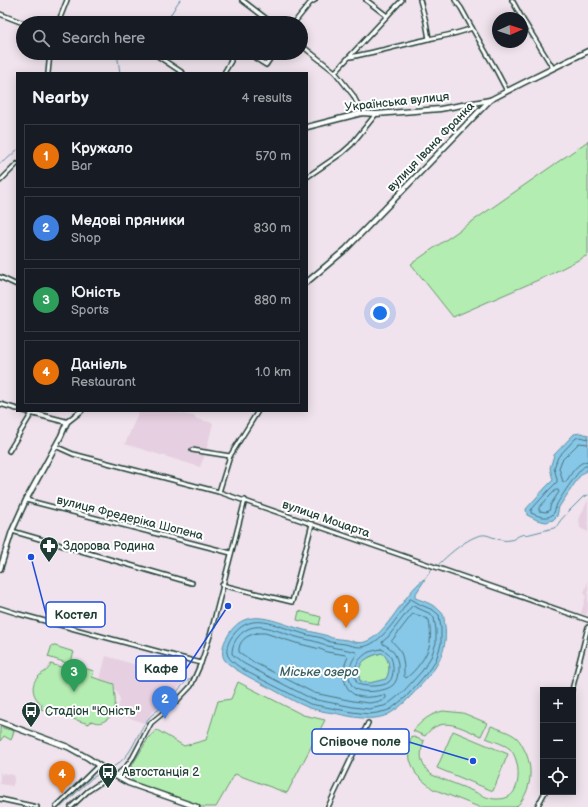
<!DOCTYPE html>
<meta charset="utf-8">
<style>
body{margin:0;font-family:"Balsamiq Sans",sans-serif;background:#20242c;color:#f1f3f6}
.controls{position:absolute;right:12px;bottom:12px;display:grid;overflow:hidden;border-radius:0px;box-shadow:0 2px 10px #0003}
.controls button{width:36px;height:36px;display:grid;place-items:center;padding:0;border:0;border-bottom:1px solid #363941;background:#171b24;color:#f1f3f6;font:20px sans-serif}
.compass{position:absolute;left:492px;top:12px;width:36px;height:36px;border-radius:50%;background:#171b24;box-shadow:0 2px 10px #0003;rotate:87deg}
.you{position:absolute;left:380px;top:313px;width:14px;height:14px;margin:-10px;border:3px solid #fff;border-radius:50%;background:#1a73e8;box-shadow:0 0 0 6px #1a73e833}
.badge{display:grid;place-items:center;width:26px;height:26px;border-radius:50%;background:#b45309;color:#fff;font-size:13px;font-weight:700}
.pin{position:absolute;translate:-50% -33px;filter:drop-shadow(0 1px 2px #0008)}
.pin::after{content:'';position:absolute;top:21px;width:14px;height:12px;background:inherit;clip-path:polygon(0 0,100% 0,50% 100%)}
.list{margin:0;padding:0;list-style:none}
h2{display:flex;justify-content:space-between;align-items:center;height:52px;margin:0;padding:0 16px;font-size:17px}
h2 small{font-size:13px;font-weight:400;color:#9ea1a6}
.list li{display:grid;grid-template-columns:26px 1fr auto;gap:12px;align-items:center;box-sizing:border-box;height:64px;margin:0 8px 8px;padding:0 8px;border:1px solid #363941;border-radius:0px}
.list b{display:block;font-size:15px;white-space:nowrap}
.list p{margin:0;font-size:13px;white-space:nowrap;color:#9ea1a6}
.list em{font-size:13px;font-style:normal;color:#9ea1a6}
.icon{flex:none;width:22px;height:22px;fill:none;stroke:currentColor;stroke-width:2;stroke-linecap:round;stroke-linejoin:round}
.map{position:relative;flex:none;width:588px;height:807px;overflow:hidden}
.search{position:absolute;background:#171b24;box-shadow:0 2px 10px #0003;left:16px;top:16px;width:292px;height:44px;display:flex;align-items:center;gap:10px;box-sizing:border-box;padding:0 14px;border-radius:22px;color:#9ea1a6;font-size:15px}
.panel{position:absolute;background:#171b24;box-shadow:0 2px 10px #0003;left:16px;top:72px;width:292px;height:340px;border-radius:0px}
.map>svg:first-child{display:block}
.built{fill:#e6cfe0}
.green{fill:#b4edb1;stroke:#6a9572}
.water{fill:#87c7e8;stroke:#5d90a0;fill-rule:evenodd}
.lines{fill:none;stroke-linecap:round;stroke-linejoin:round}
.shore{stroke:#49747c;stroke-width:1}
.stream{stroke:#5d90a0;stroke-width:1}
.minor-casing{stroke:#1f3d34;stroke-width:6}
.tertiary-casing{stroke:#1f3d34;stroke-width:7}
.minor{stroke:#fff;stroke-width:3}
.tertiary{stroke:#fff;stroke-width:4}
.labels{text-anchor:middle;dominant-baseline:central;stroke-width:4;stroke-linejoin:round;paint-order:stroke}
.street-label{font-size:12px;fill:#1f3d34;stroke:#fff}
.poi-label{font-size:12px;fill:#1f3d34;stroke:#fff;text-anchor:start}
.water-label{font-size:13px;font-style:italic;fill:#396061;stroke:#fff}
.leader{fill:none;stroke:#1d4ed8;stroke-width:1.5}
.callout-dot{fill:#1d4ed8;stroke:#fff;stroke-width:1.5}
.callout{fill:#fff;stroke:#1d4ed8;stroke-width:1.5}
.callout-label{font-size:13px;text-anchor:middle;font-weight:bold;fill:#1f3d34}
</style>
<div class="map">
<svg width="588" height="807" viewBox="0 0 588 807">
<rect width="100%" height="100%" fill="#f0e3ed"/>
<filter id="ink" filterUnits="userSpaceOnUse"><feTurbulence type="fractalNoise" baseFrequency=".025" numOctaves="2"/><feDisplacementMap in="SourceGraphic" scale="8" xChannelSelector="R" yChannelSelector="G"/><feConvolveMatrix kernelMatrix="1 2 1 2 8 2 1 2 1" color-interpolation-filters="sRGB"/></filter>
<g filter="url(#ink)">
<g class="built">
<polygon points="139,411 167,411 194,416 197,419 213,423 206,452 200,467 125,444"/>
<polygon points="588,500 588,532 580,528 579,519"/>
<polygon points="588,581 588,610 586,615 581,613 586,596 584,593"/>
<polygon points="106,656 180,678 185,680 167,701 151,713 144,723 116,713 119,705 120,700 117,691 115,690 115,684 100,679"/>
<polygon points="0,772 2,775 3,773 14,775 14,783 13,783 13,786 0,784"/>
</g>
<g class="green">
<polygon points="588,141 588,255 545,277 453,317 411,264"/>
<polygon points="299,611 321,617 319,625 297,620"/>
<polygon points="52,645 74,652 70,664 48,657"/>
<path d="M382,653C390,659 391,670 386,679L370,683L360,681C355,663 366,657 382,653Z"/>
<path d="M51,664L74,671L76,666L94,671L92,677L114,684C114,697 120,712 106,720C100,724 97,723 91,721L89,724L41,709L42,704C33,698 30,686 37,678C42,672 48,672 51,664Z"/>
<polygon points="238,682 303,715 325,720 287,793 235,774 216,807 200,807 135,783 127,774 149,737 157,730 184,746 206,740 218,701 231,699"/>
<path d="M443,711L463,713L487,723L481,736C461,728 441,714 425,736L413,731C421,721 430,714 443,711Z"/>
<path d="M491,726C499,729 510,732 517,738C520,741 522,745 524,749C534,767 532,792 516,807H479L433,789L421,779L416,774L410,760L409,747L411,736L424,741C419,755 420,765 432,775C447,781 461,786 475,792C481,795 489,799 496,799C499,799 504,799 508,797C522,790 520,761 511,750C507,745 493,741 486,738Z"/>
<polygon points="0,727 14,731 11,740 4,736 0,741"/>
<polygon points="453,731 508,754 493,791 437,768"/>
</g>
<g class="water">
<polygon points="581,433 588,435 588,469 579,477 559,507 557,516 553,520 546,522 537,520 527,515 526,509 546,487 553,480 550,468 554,455 574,434"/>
<path d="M424,579V581L415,595V598C424,601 435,605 441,612C445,615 444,622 445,626C448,653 436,669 419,687C411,696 405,703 395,710C378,724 353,717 334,713C325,712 316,710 307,707C292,701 277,691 262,684C253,679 230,668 224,659C221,653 223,644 226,639C243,605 271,620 297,628C306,631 315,632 324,635C327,635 329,637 332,638C337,639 342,639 347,640C353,641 358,644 365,642C387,635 403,594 424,579ZM382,653C390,659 391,670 386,679L370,683L360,681C355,664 366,656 382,653Z"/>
</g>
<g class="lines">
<g class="shore">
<path d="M588,439L581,437L576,438L558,457L554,468L557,479V482L549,490L531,510V513C536,515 546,520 552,515C555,513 555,508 557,504C561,497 579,469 585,466C586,466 587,466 588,466"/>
<path d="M588,444L579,443L562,460L559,468L563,482H566C571,474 577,462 588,461"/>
<polygon points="556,490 558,490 559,492 551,504 549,511 546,512 539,511 539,508"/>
<path d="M411,599L421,605L433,610L439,615L441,629V644L436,660L426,674L406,697L391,709L386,711L377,713L369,714L352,712L310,704L249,673C243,669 228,661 227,653C226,646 230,639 234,634C252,611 276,626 298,632C306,635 314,636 322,638C325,639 327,641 330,642C335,643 340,643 345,644C350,645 355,647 360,647C380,647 399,615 409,600Z"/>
<path d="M413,606L431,614L434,618L436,630V643L431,657L422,671L402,693L388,704L384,706L369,709L353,707L312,699L252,668L243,663L232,654C232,647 234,642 238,637C253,618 274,630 293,636C302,639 313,640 323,644C325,644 326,646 328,646C337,649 347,649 356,652L357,654C350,662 345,679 354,688C361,694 386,692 393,685C398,680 398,673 398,665C397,655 392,648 383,644L382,642L388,637L411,607Z"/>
<path d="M413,614L421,616L429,620C430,627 431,635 430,642C429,654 415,672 406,678L404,676C404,667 404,657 399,649C397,646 394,644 392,641Z"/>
<path d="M257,633H265L296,643L320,649L327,652L346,655L348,657C344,665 342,673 345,682C351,701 368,698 384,695L386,696V698L382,701L369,703L353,701L314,693L255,663L239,652C238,641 247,635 257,633Z"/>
<path d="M381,649C384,650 387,652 389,654C394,661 395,676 389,682C384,687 365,687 358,684C350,673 357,658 369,652C372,651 377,650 381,649Z"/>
</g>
<g class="stream">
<polyline points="162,23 168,19 177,4 180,0"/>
<polyline points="117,53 120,73"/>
<polyline points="0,163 6,160 17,150"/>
<path d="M439,564C448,555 472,533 486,535C494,537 501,542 510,540C514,540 517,536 521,535C524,534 527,535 530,534C538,532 546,530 554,528L557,526L560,521L568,512L583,497L588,495"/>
<polyline points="424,580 432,569"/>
<path d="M109,769C134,757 133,739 148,719C154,711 163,708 169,701C177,693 183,682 193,677"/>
<polyline points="61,807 92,778 104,771"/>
</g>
<defs>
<g id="minor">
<polyline points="242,0 272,23"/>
<polyline points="366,0 387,16"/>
<polyline points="420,0 426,22 429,39"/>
<polyline points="455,0 461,8 472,28"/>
<polyline points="512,0 522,18"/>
<polyline points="0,14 23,23"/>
<polyline points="522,18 553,68"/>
<polyline points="173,20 178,23"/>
<polyline points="58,23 67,0"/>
<polyline points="294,23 310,3 315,0"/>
<polyline points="301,45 335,72 353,95 362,113"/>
<polyline points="153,53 183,73"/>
<path d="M350,57C376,52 402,45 428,39C443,36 458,34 472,28L495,68L507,91"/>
<polyline points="255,58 266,65 274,53"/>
<polyline points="335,72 402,0"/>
<polyline points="48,73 50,53"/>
<polyline points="224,73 231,61 230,57 225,53"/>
<polyline points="307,177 342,153 351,145 376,114"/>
<polyline points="0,181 17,164"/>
<polyline points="0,277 17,285"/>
<polyline points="0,404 17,409"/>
<polyline points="55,446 73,454 219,492 588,620"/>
<polyline points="192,450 230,456"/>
<polyline points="9,451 32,413 24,411"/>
<polyline points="219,492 230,456 258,411"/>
<polyline points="26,500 231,553"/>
<polyline points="12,531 192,583"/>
<polyline points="222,585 292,602 312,524"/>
<polyline points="0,608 19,614 201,663"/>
<polyline points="572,690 588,627"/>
<polyline points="0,799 37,807"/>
<polyline points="56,807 99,765"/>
<polyline points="71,807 88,791 100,783 119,773 126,767 133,757 151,723 175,703 191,686 201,663 210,636 245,500"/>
<polyline points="328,807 368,723"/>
<polyline points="537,807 545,792"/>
</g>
<g id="tertiary">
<polyline points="307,127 362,113 376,114 440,109 490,100"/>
<polyline points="307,282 346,249 490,100 523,83 588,51"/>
<polyline points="33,411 32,413 67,422"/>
<polyline points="0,569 12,531 26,500 61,436 67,422 81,411"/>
<polyline points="0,722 68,747 88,758 110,773 128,783 197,807"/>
</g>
</defs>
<use href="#minor" class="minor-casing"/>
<use href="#tertiary" class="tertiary-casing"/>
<use href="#minor" class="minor"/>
<use href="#tertiary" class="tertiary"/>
</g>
</g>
<defs>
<symbol id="pharmacy-pin" viewBox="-11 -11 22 30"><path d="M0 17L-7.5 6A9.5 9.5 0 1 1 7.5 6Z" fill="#1f3d34" stroke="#fff"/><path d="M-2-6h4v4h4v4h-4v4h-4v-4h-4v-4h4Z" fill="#fff"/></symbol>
<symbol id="bus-pin" viewBox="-11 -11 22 30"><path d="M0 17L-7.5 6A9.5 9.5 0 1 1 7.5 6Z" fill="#1f3d34" stroke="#fff"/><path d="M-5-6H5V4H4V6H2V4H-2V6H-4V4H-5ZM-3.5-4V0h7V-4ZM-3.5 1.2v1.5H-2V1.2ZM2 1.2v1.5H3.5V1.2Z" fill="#fff"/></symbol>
</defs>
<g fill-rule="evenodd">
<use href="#pharmacy-pin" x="38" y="535" width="22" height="30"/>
<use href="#bus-pin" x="20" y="700" width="22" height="30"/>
<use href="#bus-pin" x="97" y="761" width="22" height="30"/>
</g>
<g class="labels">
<g class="street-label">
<text transform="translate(397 102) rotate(-6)">Українська вулиця</text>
<text transform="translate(431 147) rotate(-46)">вулиця Івана Франка</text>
<text transform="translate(130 518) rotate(14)">вулиця Фредеріка Шопена</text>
<text transform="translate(326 519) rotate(19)">вулиця Моцарта</text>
</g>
<g class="poi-label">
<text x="63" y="546">Здорова Родина</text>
<text x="45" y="711">Стадіон "Юність"</text>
<text x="122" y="772">Автостанція 2</text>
</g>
<g class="water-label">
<text x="319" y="672">Міське озеро</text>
</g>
</g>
<path class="leader" d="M31 557L46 614M228 606L186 669M473 761L409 742"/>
<g class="callout-dot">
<circle cx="31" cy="557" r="4"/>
<circle cx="228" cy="606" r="4"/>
<circle cx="473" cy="761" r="4"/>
</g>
<g class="callout">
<rect x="46" y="602" width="59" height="25" rx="4"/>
<rect x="136" y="656" width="50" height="25" rx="4"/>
<rect x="312" y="729" width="97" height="25" rx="4"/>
</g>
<g class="callout-label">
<text x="76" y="619">Костел</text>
<text x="161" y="673">Кафе</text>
<text x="360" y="746">Співоче поле</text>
</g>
</svg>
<div class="controls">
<button>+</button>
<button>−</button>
<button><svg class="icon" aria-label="locate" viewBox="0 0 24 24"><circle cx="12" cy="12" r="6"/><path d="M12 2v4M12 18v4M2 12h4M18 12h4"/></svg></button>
</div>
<svg class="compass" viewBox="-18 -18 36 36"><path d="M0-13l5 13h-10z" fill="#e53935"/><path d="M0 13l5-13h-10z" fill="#9ea1a6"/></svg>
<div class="you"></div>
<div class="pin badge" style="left:346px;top:628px;background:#e8710a">1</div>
<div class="pin badge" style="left:165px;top:719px;background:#3f7fe0">2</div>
<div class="pin badge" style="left:74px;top:692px;background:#2e9e5b">3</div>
<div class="pin badge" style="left:62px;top:794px;background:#e8710a">4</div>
<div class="search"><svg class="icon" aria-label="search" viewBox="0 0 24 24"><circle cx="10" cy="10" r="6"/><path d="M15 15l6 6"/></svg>Search here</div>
<section class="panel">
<h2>Nearby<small>4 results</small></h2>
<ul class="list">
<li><span class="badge" style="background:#e8710a">1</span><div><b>Кружало</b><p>Bar</p></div><em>570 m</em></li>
<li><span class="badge" style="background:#3f7fe0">2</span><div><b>Медові пряники</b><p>Shop</p></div><em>830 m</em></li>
<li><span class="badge" style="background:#2e9e5b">3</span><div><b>Юність</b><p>Sports</p></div><em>880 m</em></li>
<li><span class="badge" style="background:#e8710a">4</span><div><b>Даніель</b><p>Restaurant</p></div><em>1.0 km</em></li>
</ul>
</section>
</div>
